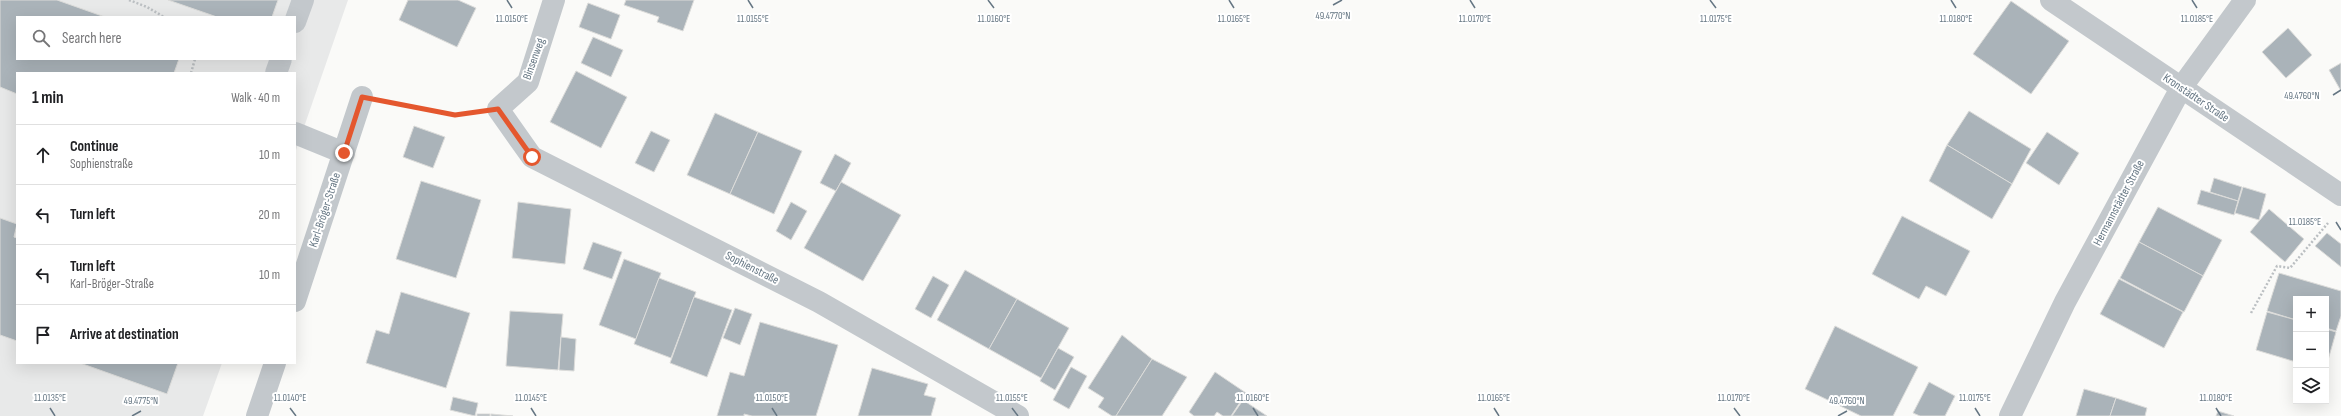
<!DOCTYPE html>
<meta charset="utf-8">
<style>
body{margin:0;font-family:"Sofia Sans Condensed",sans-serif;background:#f2f2f2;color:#202124}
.controls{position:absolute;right:12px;bottom:12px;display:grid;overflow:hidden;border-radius:0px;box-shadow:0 4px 16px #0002}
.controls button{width:36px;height:36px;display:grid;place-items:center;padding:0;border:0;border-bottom:1px solid #e0e0e0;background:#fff;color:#202124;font:20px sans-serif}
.stop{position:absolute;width:12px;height:12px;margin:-9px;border:3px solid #e4572e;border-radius:50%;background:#fff}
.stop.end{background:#e4572e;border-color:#fff;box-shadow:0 1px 4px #0008}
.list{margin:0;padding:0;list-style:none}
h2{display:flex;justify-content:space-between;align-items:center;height:52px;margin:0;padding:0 16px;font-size:17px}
h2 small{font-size:13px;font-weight:400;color:#757577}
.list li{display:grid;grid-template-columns:26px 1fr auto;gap:12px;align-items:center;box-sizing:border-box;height:60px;padding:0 16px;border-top:1px solid #e0e0e0}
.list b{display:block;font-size:15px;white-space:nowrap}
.list p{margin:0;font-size:13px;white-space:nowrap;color:#757577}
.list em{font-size:13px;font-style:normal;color:#757577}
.icon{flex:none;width:22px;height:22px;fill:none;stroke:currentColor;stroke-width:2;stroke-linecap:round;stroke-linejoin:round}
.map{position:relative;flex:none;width:2341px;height:416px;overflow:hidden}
.search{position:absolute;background:#fff;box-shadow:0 4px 16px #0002;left:16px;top:16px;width:280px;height:44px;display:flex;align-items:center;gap:10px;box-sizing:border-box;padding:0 14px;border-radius:0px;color:#757577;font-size:15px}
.panel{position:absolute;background:#fff;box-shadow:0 4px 16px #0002;left:16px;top:72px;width:280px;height:292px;border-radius:0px}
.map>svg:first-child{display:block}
.built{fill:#e8e9e9;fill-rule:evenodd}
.building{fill:#aab3b9;stroke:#dcdcda}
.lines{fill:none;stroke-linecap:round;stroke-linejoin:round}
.path{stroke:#bbbfc2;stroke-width:2.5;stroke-dasharray:2 2;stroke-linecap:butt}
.minor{stroke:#c3c8cc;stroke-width:22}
.route{stroke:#e4572e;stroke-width:5}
.ticks{fill:none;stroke:#657683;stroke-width:1.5}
.labels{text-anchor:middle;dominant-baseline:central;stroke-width:4;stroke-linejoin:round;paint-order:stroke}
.street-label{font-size:12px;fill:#657683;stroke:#fff}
.ticks-label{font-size:10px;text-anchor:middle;fill:#657683;stroke:#fff;stroke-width:4;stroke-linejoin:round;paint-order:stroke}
</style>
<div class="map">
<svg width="2341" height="416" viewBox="0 0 2341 416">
<rect width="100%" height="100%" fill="#fafaf8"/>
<path class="built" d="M0,0H348L295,153V73H17V363H222L203,416H0ZM17,17H295V59H17Z"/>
<g class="building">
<polygon points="0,0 57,0 105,17 17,17 17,59 179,59 174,73 17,73 17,94 0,87"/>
<polygon points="168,0 278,0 272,17 217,17"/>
<polygon points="408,0 458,0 476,8 457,47 399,20"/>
<polygon points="626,0 694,0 683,31 657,22 659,17 624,5"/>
<polygon points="2011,1 2069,41 2031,94 1973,54"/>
<polygon points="588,3 620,15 611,39 579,27"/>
<polygon points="2288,28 2312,55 2286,78 2262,52"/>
<polygon points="593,37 623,50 611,77 581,63"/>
<polygon points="2341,63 2341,91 2329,70"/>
<polygon points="576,71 627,97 601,148 550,122"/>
<polygon points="1969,111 2031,149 2012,184 1947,145"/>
<polygon points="715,113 758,132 730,194 687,175"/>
<polygon points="414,126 445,137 433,168 403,157"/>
<polygon points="651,131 670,140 654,172 635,163"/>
<polygon points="758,132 802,151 774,214 730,194"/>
<polygon points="2047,132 2079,153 2059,185 2026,163"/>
<polygon points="1947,145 2012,184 1992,219 1929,181"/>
<polygon points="835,154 851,163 836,191 820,183"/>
<polygon points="2214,178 2242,187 2238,201 2210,192"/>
<polygon points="421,181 481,200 456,278 396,259"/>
<polygon points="841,182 901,215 863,281 804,248"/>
<polygon points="2243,187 2266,194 2259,220 2235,213"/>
<polygon points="2201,190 2238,201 2234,215 2197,204"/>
<polygon points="518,202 571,209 565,264 512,258"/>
<polygon points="791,202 807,211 791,240 776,231"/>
<polygon points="2158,207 2222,240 2203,276 2139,242"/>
<polygon points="2269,209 2304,239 2285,262 2250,232"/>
<polygon points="1902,216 1970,251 1946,296 1926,286 1919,299 1872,274"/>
<polygon points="0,218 17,224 14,237 17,238 17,341 0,335"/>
<polygon points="2327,233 2341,244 2341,267 2315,246"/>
<polygon points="593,242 622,252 612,279 583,269"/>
<polygon points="2139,242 2203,276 2184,312 2120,278"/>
<polygon points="624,259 661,273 636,339 599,325"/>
<polygon points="965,270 1017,299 989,349 937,320"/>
<polygon points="2279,273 2341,291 2341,316 2336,331 2326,328 2326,299 2296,299 2296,320 2267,311"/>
<polygon points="933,276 949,285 931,318 915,309"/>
<polygon points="659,278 696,292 671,358 634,344"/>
<polygon points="2119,279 2183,312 2164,348 2100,314"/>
<polygon points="401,292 470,313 446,388 366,363 376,330 389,334"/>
<polygon points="694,297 732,310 707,377 670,363"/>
<polygon points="1017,299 1069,328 1041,378 989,349"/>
<polygon points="735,308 752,314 740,345 723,338"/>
<polygon points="510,311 563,314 558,370 506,366"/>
<polygon points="2267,312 2296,320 2296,362 2256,350"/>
<polygon points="760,322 838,345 816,416 752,416 744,414 744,416 717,416 730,372 744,376"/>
<polygon points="1835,326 1918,367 1893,416 1861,416 1805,389"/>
<polygon points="2326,329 2336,332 2326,367"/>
<polygon points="1122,335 1152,359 1116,416 1112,416 1098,407 1104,398 1088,388"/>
<polygon points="561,337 576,339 574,371 559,370"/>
<polygon points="1058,348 1074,357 1055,390 1040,381"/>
<polygon points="1152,359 1187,377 1162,416 1116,416"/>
<polygon points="80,363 178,363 167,394"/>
<polygon points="1071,367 1087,376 1069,409 1053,400"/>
<polygon points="872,368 928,384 924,395 936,398 931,416 858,416"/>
<polygon points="1215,372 1246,393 1231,416 1223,416 1217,412 1214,416 1194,416 1189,412"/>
<polygon points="1929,382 1955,396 1945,416 1920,416 1913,413"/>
<polygon points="2084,389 2116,398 2110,416 2076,416"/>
<polygon points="453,397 478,403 475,416 450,410"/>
<polygon points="2116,398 2147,408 2145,416 2110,416"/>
<polygon points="1243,400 1267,416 1232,416"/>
<polygon points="2218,411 2234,416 2216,416"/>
<rect x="477" y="414" width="13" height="2"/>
<polygon points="491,414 513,416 491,416"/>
</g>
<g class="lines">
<g class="path">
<polyline points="129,0 147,7 164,17"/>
<polyline points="191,73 195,59"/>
<polyline points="392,103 455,115 467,113"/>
<polyline points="2251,313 2277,266 2290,268 2328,223"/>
</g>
<g class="minor">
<polyline points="554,0 528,82 498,109 532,157 819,302 1018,416"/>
<polyline points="2051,0 2341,195"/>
<polyline points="295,22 303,0"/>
<polyline points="276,73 281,59"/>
<polyline points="295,133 344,153"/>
<polyline points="295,301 362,97"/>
<polyline points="257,416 275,363"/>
<polyline points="2010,416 2065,302 2181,88 2245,0"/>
</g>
</g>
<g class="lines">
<polyline class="route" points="344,153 362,97 455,115 498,109 532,157"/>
</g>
<path class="ticks" d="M507,0L512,8M748,0L753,8M988,0L994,8M1229,0L1234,8M1470,0L1475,8M1710,0L1716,8M1951,0L1956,8M2192,0L2197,8M1333,5L1342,0M2333,95L2341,90M2336,222L2341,230M50,408L55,416M290,408L296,416M531,408L536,416M772,408L777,416M1012,408L1018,416M1253,408L1258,416M1494,408L1499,416M1734,408L1740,416M1975,408L1980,416M2216,408L2221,416M132,416L141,411M1838,416L1847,411"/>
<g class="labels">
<g class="street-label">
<text transform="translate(534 59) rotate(-70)">Binsenweg</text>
<text transform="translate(2196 98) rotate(34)">Kronstädter Straße</text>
<text transform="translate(2119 203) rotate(-62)">Hermannstädter Straße</text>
<text transform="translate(325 210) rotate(-72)">Karl-Bröger-Straße</text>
<text transform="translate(752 268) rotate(27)">Sophienstraße</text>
</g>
</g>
<g class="ticks-label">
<text x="1333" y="19">49.4770°N</text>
<text x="2197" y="22">11.0185°E</text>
<text x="512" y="22">11.0150°E</text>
<text x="753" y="22">11.0155°E</text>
<text x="994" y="22">11.0160°E</text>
<text x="1234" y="22">11.0165°E</text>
<text x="1475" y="22">11.0170°E</text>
<text x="1956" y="22">11.0180°E</text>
<text x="1716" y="22">11.0175°E</text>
<text x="2302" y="99">49.4760°N</text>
<text x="2305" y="225">11.0185°E</text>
<text x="50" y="401">11.0135°E</text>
<text x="290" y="401">11.0140°E</text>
<text x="531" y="401">11.0145°E</text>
<text x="772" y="401">11.0150°E</text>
<text x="1012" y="401">11.0155°E</text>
<text x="1253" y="401">11.0160°E</text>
<text x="1494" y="401">11.0165°E</text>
<text x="1734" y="401">11.0170°E</text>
<text x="1975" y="401">11.0175°E</text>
<text x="2216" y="401">11.0180°E</text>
<text x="141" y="404">49.4775°N</text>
<text x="1847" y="404">49.4760°N</text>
</g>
</svg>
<div class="controls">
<button>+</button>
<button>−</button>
<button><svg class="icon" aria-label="layers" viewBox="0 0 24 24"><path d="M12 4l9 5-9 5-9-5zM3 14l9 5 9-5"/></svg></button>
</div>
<div class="stop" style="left:532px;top:157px"></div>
<div class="stop end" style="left:344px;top:153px"></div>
<div class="search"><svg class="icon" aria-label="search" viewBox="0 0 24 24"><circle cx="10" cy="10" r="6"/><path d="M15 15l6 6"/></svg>Search here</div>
<section class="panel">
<h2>1 min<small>Walk · 40 m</small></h2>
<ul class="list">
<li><svg class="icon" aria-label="ahead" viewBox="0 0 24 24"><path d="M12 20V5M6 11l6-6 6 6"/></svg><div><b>Continue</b><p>Sophienstraße</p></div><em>10 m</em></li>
<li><svg class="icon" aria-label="left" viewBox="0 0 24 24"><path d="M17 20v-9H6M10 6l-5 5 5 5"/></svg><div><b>Turn left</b></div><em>20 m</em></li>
<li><svg class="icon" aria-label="left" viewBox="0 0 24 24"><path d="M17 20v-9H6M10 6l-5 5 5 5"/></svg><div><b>Turn left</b><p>Karl-Bröger-Straße</p></div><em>10 m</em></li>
<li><svg class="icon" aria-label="arrive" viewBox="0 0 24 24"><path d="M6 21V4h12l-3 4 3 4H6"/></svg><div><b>Arrive at destination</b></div></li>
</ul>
</section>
</div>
